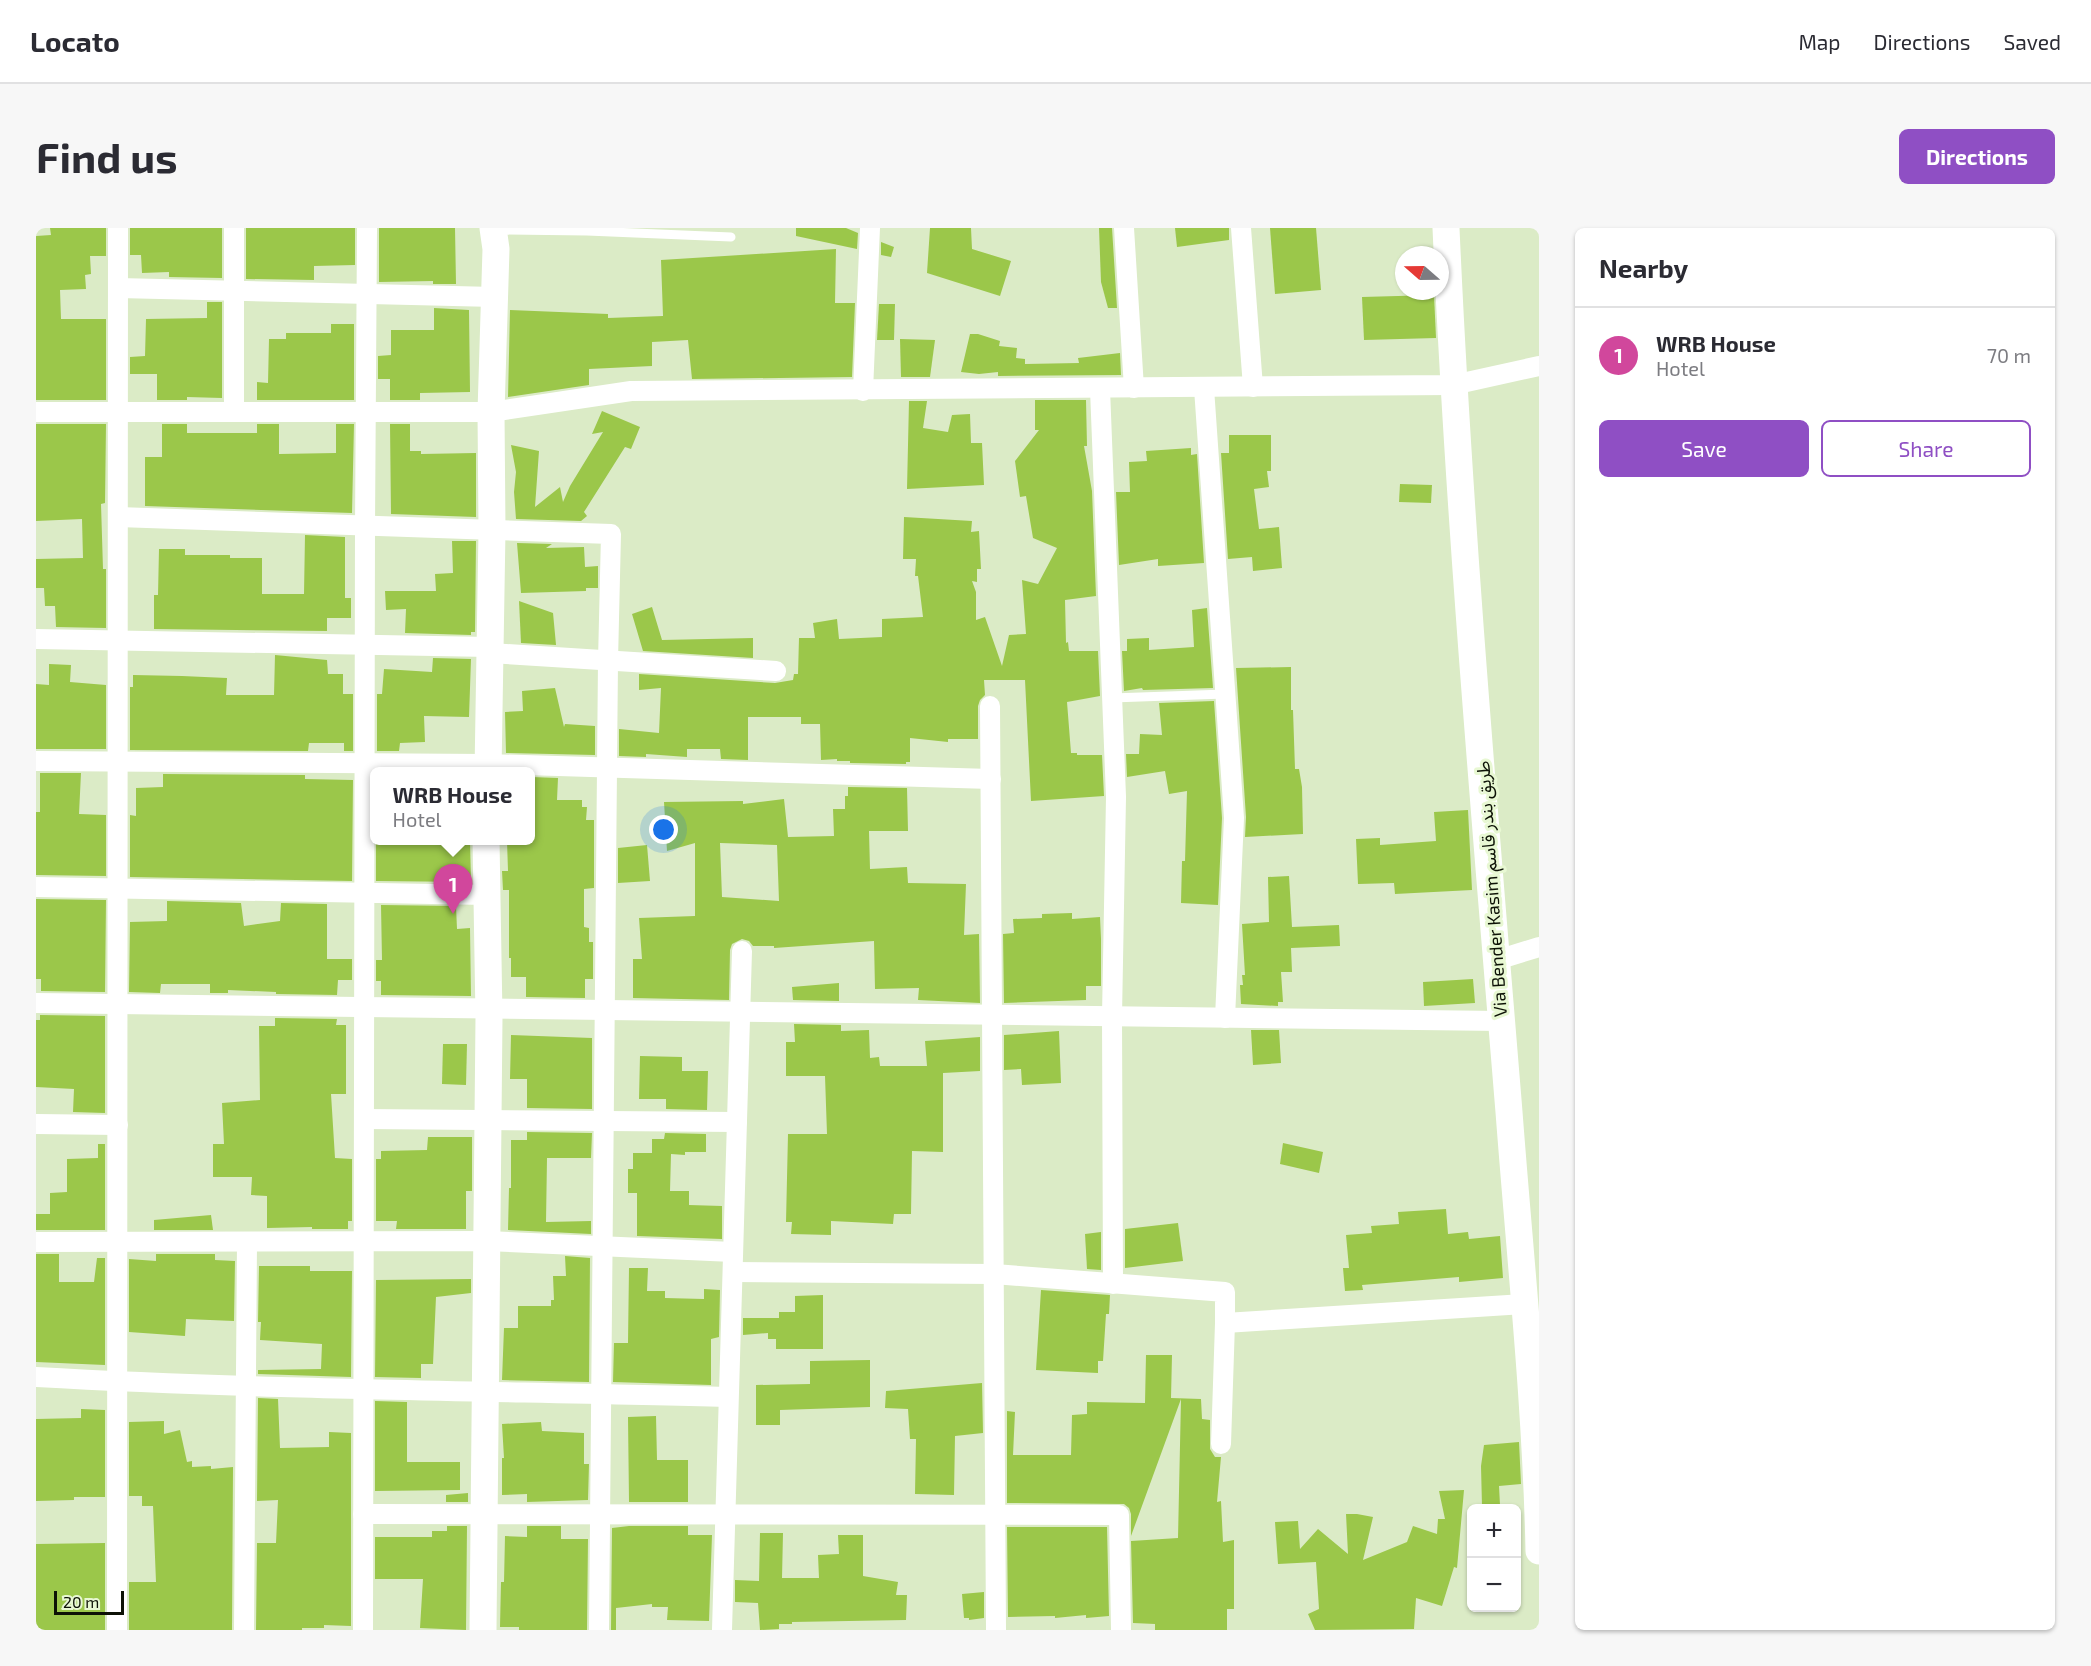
<!DOCTYPE html>
<meta charset="utf-8">
<style>
body{margin:0;font-family:"Exo 2","Noto Sans Arabic",sans-serif;background:#f7f7f7;color:#2b2b33}
.controls{position:absolute;right:18px;bottom:18px;display:grid;overflow:hidden;border-radius:9px;box-shadow:0 2px 4px #0004}
.controls button{width:54px;height:54px;display:grid;place-items:center;padding:0;border:0;border-bottom:2px solid #e1e1e2;background:#fff;color:#2b2b33;font:30px sans-serif}
.compass{position:absolute;left:1359px;top:18px;width:54px;height:54px;border-radius:50%;background:#fff;box-shadow:0 2px 4px #0004;rotate:290deg}
.scale{position:absolute;left:18px;bottom:15px;width:70px;box-sizing:border-box;padding-left:6px;border:3px solid #0d1206;border-top:0;font-size:16px;line-height:21px;white-space:nowrap;color:#0d1206;-webkit-text-stroke:4px #e8f8d3;paint-order:stroke}
.you{position:absolute;left:628px;top:602px;width:21px;height:21px;margin:-15px;border:4px solid #fff;border-radius:50%;background:#1a73e8;box-shadow:0 0 0 9px #1a73e833}
.badge{display:grid;place-items:center;width:39px;height:39px;border-radius:50%;background:#8f4fc4;color:#fff;font-size:20px;font-weight:700}
.pin{position:absolute;translate:-50% -50px;filter:drop-shadow(0 2px 3px #0008)}
.pin::after{content:'';position:absolute;top:32px;width:21px;height:18px;background:inherit;clip-path:polygon(0 0,100% 0,50% 100%)}
.popup{position:absolute;left:334px;top:539px;width:165px;height:78px;box-sizing:border-box;display:grid;place-content:center;border-radius:9px;background:#fff;filter:drop-shadow(0 2px 4px #0005);font-size:20px;white-space:nowrap;color:#7c7c81}
.popup b{font-size:22px;color:#2b2b33}
.popup::after{content:'';position:absolute;left:50%;top:100%;margin-left:-12px;border:12px solid transparent;border-top-color:#fff}
.list{margin:0;padding:0;list-style:none}
h2{display:flex;justify-content:space-between;align-items:center;height:78px;margin:0;padding:0 24px;font-size:26px}
h2 small{font-size:20px;font-weight:400;color:#7c7c81}
.list li{display:grid;grid-template-columns:39px 1fr auto;gap:18px;align-items:center;box-sizing:border-box;height:96px;padding:0 24px;border-top:2px solid #e1e1e2}
.list b{display:block;font-size:22px;white-space:nowrap}
.list p{margin:0;font-size:20px;white-space:nowrap;color:#7c7c81}
.list em{font-size:20px;font-style:normal;color:#7c7c81}
.actions{display:flex;gap:12px;padding:18px 24px}
.actions a{flex:1;padding:14px 0;border:2px solid #8f4fc4;border-radius:9px;text-align:center;font-size:21px;color:#8f4fc4}
.actions .main{background:#8f4fc4;color:#fff}
.map{position:relative;flex:none;width:1503px;height:1402px;overflow:hidden;border-radius:9px}
header{display:flex;align-items:center;gap:36px;box-sizing:border-box;height:84px;padding:0 30px;background:#fff;border-bottom:2px solid #e1e1e2}
header strong{font-size:28px}
nav{display:flex;gap:33px;margin-inline-start:auto;font-size:21px}
.intro{display:flex;align-items:center;justify-content:space-between;box-sizing:border-box;height:144px;padding:0 36px}
h1{margin:0;font-size:42px}
.button{padding:15px 27px;border-radius:9px;background:#8f4fc4;color:#fff;font-size:21px;font-weight:700}
main{display:flex;gap:36px;padding:0 36px}
aside{flex:1;background:#fff;border-radius:9px;box-shadow:0 2px 4px #0004}
.map>svg:first-child{display:block}
.building{fill:#9bc74a;fill-rule:evenodd}
.lines{fill:none;stroke-linecap:round;stroke-linejoin:round}
.lane{stroke:#fff;stroke-width:9}
.street{stroke:#fff;stroke-width:20}
.secondary{stroke:#fff;stroke-width:27}
.labels{text-anchor:middle;dominant-baseline:central;stroke-width:6;stroke-linejoin:round;paint-order:stroke}
.street-label{font-size:18px;fill:#0d1206;stroke:#e8f8d3}
</style>
<header>
<strong>Locato</strong>
<nav><a>Map</a><a>Directions</a><a>Saved</a></nav>
</header>
<div class="intro"><h1>Find us</h1><a class="button">Directions</a></div>
<main>
<div class="map">
<svg width="1503" height="1402" viewBox="0 0 1503 1402">
<rect width="100%" height="100%" fill="#dbebc6"/>
<g class="building">
<polygon points="14,0 70,0 70,28 54,28 55,46 49,47 50,61 24,62 25,91 70,91 70,172 0,172 0,8 15,7"/>
<polygon points="94,0 186,0 186,50 133,49 133,44 106,45 105,27 94,27"/>
<polygon points="210,0 319,0 319,37 278,38 278,52 210,51"/>
<polygon points="343,0 419,0 420,56 397,56 397,53 343,54"/>
<polygon points="760,0 810,0 822,5 821,21 760,8"/>
<polygon points="894,0 935,0 936,21 975,33 964,68 891,45"/>
<polygon points="1063,0 1076,0 1081,80 1072,80 1065,54"/>
<polygon points="1139,0 1193,0 1193,12 1141,19"/>
<polygon points="1234,0 1280,0 1285,62 1239,66"/>
<polygon points="845,14 858,19 855,29 845,27"/>
<polygon points="800,21 799,75 819,75 816,149 656,151 652,112 616,114 616,138 553,141 553,157 472,169 474,82 572,86 572,90 627,88 625,32"/>
<polygon points="1398,67 1400,110 1328,112 1326,69"/>
<polygon points="171,74 186,74 186,170 151,169 151,172 121,172 121,146 94,146 94,129 109,128 110,91 171,90"/>
<polygon points="843,76 859,76 858,112 841,112"/>
<polygon points="398,80 433,82 434,164 384,165 384,172 354,172 354,151 342,151 342,128 355,127 355,102 398,102"/>
<polygon points="295,96 318,96 318,172 221,172 221,154 232,155 233,111 250,111 250,105 295,105"/>
<polygon points="934,106 942,106 964,113 963,118 981,120 980,130 989,131 989,136 1043,135 1042,130 1084,125 1085,147 962,148 962,144 943,146 925,144"/>
<polygon points="864,111 899,112 894,149 865,149"/>
<polygon points="999,172 1050,172 1051,218 1048,218 1056,263 1060,368 1029,372 1030,415 1032,414 1033,423 1062,423 1064,468 1031,474 1035,525 1041,525 1041,527 1066,527 1068,568 995,573 989,452 948,452 949,467 944,472 942,478 942,511 912,511 912,514 874,510 874,534 870,534 870,536 814,535 814,533 801,533 801,531 785,532 784,496 765,496 765,489 712,489 712,532 685,531 684,521 651,521 651,529 610,526 610,529 583,528 583,501 623,505 625,460 603,462 603,446 739,455 757,452 758,446 762,446 763,410 779,410 777,395 801,391 803,411 846,409 846,391 887,389 882,348 879,348 880,331 867,331 868,289 936,293 935,304 943,303 945,341 941,341 941,354 936,353 940,364 940,392 949,389 966,438 973,407 990,406 986,352 1002,356 1021,320 997,310 990,268 984,269 979,233 1003,202 999,202"/>
<polygon points="873,173 891,173 887,200 912,204 916,187 934,186 935,215 946,215 948,257 871,261"/>
<polygon points="566,183 604,199 595,221 589,219 548,284 551,288 545,293 480,291 478,264 480,244 475,217 503,223 499,279 524,259 527,274 534,258 567,204 556,206"/>
<polygon points="0,196 70,196 69,275 65,276 67,341 70,341 70,400 20,399 19,378 9,378 8,360 0,360 0,331 47,330 46,291 0,293"/>
<polygon points="126,196 151,196 151,205 221,205 221,196 243,196 243,226 300,225 300,196 318,196 316,285 109,278 109,229 126,229"/>
<polygon points="354,196 374,196 374,223 385,223 385,226 440,225 440,289 355,286"/>
<polygon points="1193,207 1235,207 1235,243 1231,243 1233,259 1218,261 1223,301 1243,299 1246,340 1217,343 1216,329 1192,331 1185,225 1193,225"/>
<polygon points="1155,220 1155,227 1161,226 1168,335 1122,338 1122,331 1083,337 1080,264 1094,264 1093,234 1111,233 1110,223"/>
<polygon points="1364,256 1396,257 1395,275 1363,274"/>
<polygon points="269,307 309,309 309,370 315,370 315,390 291,390 291,403 118,401 118,367 122,367 123,321 149,321 149,327 194,327 194,330 226,330 226,366 268,366"/>
<polygon points="416,313 440,313 439,404 435,404 435,407 369,405 370,381 350,382 349,363 400,363 399,346 417,345"/>
<polygon points="481,315 516,316 510,320 548,319 549,339 562,338 562,360 550,360 550,363 485,365"/>
<polygon points="483,373 517,385 520,417 485,415"/>
<polygon points="616,379 626,412 717,410 717,430 607,423 596,386"/>
<polygon points="1171,380 1177,460 1107,462 1106,460 1088,463 1086,423 1091,423 1091,411 1113,410 1113,422 1158,419 1156,382"/>
<polygon points="239,427 291,432 292,446 307,446 307,466 317,466 317,523 308,523 308,515 273,515 272,523 94,522 94,459 97,459 97,447 146,448 191,450 190,467 238,467"/>
<polygon points="397,430 435,431 433,489 388,488 389,514 364,515 363,523 341,523 341,466 346,466 348,441 396,444"/>
<polygon points="13,436 35,437 34,454 70,457 70,521 0,521 0,456 13,457"/>
<polygon points="1255,439 1255,482 1257,482 1259,541 1263,541 1266,559 1267,606 1209,609 1210,589 1200,440"/>
<polygon points="519,460 528,499 529,496 559,498 559,527 470,525 469,484 487,483 486,463"/>
<polygon points="1178,473 1186,590 1182,677 1145,675 1146,633 1149,633 1151,563 1133,566 1129,543 1091,549 1090,526 1103,526 1104,506 1126,507 1123,475"/>
<polygon points="4,545 45,545 43,586 70,587 70,648 0,647 0,584 4,584"/>
<polygon points="127,546 269,547 269,551 317,552 316,653 94,649 94,587 100,588 100,560 127,559"/>
<polygon points="495,549 522,550 521,572 546,572 546,579 551,579 550,592 558,592 558,660 548,661 548,699 553,700 553,714 557,714 557,751 549,751 549,770 490,769 490,749 475,749 475,730 473,730 473,662 467,662 466,643 472,643 471,613 495,613"/>
<path d="M812,559L871,560L872,603H833L834,641L871,639L872,655L930,656L928,707L943,706L944,775L882,772L883,760L839,761L838,713L738,720V718H717L713,713L706,711L696,716L694,722L693,772L597,770V731H606L603,690L659,688V615L631,623L628,574L707,573V576L748,571L752,609L798,608L797,581H809V568H812ZM684,615L741,617L743,673L686,669Z"/>
<polygon points="1432,582 1436,662 1359,666 1358,655 1322,656 1320,611 1344,610 1344,617 1400,613 1398,584"/>
<polygon points="434,612 435,654 340,653 340,614"/>
<polygon points="611,617 614,653 582,655 582,620"/>
<polygon points="1253,648 1256,699 1303,697 1304,718 1255,720 1256,744 1245,744 1247,774 1242,774 1242,778 1205,776 1204,757 1207,757 1206,747 1209,747 1206,696 1233,694 1232,649"/>
<polygon points="0,671 70,672 69,764 5,763 5,751 0,751"/>
<polygon points="131,673 205,675 208,698 244,693 245,675 291,676 291,731 316,731 316,752 302,752 301,767 240,766 240,764 192,762 192,765 174,765 174,756 125,756 124,765 93,764 94,694 131,693"/>
<polygon points="345,677 420,678 421,701 434,700 435,768 345,767 345,753 340,753 340,732 346,732"/>
<polygon points="1036,685 1036,691 1064,689 1065,711 1065,758 1050,758 1050,772 968,775 967,706 978,705 977,691 1006,690 1006,686"/>
<polygon points="1437,751 1439,775 1388,778 1387,754"/>
<polygon points="803,755 803,773 757,772 756,759"/>
<polygon points="4,787 69,788 69,885 37,884 38,861 0,859 0,792 4,792"/>
<polygon points="239,790 301,791 300,797 310,797 310,866 295,866 299,930 316,931 316,993 312,993 312,1001 276,1001 276,999 231,1000 231,968 215,967 216,949 177,949 177,916 188,916 186,875 224,872 223,798 239,798"/>
<polygon points="758,796 805,797 805,803 833,802 834,830 843,829 844,838 891,838 889,813 944,809 944,843 907,845 907,924 876,923 875,986 858,986 857,996 795,993 795,1007 755,1006 756,994 750,994 752,906 791,906 789,848 750,848 750,814 759,814"/>
<polygon points="1215,802 1243,802 1245,835 1217,837"/>
<polygon points="1023,803 1025,855 986,857 985,841 968,842 968,807"/>
<polygon points="475,807 556,810 556,881 491,880 491,851 474,851"/>
<polygon points="407,816 431,816 430,857 406,856"/>
<polygon points="604,828 646,829 646,843 672,843 671,882 630,881 630,871 603,871"/>
<polygon points="491,904 556,905 555,930 511,930 510,994 555,993 555,1006 472,1002 473,960 475,960 475,912 491,912"/>
<polygon points="629,905 670,906 670,924 649,924 649,927 635,926 634,963 653,963 653,977 686,978 686,1011 601,1008 601,965 592,965 592,941 597,941 597,925 616,925 616,911 628,911"/>
<polygon points="392,909 436,909 436,963 430,963 430,1001 360,1001 361,993 340,993 340,931 345,931 345,923 391,922"/>
<polygon points="1247,915 1287,924 1283,945 1244,936"/>
<polygon points="62,916 69,916 69,1002 0,1002 0,986 14,986 14,965 31,964 31,931 62,930"/>
<polygon points="1410,981 1412,1006 1432,1004 1433,1011 1464,1008 1467,1050 1423,1054 1423,1049 1326,1057 1327,1062 1309,1063 1307,1040 1313,1040 1310,1007 1336,1005 1335,998 1363,996 1362,984"/>
<polygon points="175,987 177,1002 118,1002 118,992"/>
<polygon points="1142,995 1147,1033 1089,1040 1089,1001"/>
<polygon points="1065,1004 1065,1042 1051,1041 1049,1006"/>
<polygon points="0,1026 23,1026 23,1054 58,1054 61,1030 69,1030 69,1137 0,1134"/>
<polygon points="120,1026 179,1026 179,1032 199,1033 198,1093 150,1091 149,1108 93,1104 93,1031 120,1033"/>
<polygon points="529,1028 554,1030 553,1154 466,1152 468,1100 482,1100 482,1078 515,1078 515,1072 518,1072 517,1048 530,1048"/>
<polygon points="223,1038 274,1038 274,1043 316,1043 315,1149 222,1146 222,1142 285,1141 286,1116 224,1112 225,1094 222,1094"/>
<polygon points="593,1040 612,1040 611,1063 629,1063 629,1070 668,1071 668,1061 684,1062 683,1109 675,1111 675,1157 577,1154 578,1115 592,1115"/>
<polygon points="435,1051 435,1065 400,1069 397,1136 385,1136 385,1150 339,1149 340,1052"/>
<polygon points="1005,1062 1074,1067 1073,1086 1070,1086 1067,1133 1062,1133 1062,1145 1000,1142"/>
<polygon points="787,1067 787,1121 740,1121 740,1111 732,1111 732,1105 707,1107 707,1090 743,1090 743,1084 759,1084 759,1068"/>
<polygon points="1110,1127 1136,1127 1135,1170 1165,1171 1166,1191 1174,1192 1174,1221 1179,1229 1185,1229 1181,1274 1185,1273 1187,1314 1198,1312 1198,1381 1191,1381 1191,1402 1119,1402 1119,1396 1097,1395 1095,1313 1142,1310 1145,1171 1095,1308 1095,1286 1093,1280 1088,1276 971,1275 971,1183 979,1184 977,1227 1035,1227 1036,1187 1051,1186 1051,1174 1109,1175"/>
<polygon points="834,1132 834,1179 744,1182 744,1197 720,1197 720,1157 774,1156 774,1133"/>
<polygon points="946,1155 947,1205 919,1208 918,1267 879,1266 880,1211 874,1211 872,1181 849,1180 850,1163"/>
<polygon points="222,1170 242,1171 244,1220 293,1219 293,1204 315,1205 315,1398 288,1397 288,1400 266,1400 266,1402 220,1402 221,1315 240,1315 242,1272 221,1273"/>
<polygon points="339,1173 371,1174 371,1234 424,1234 424,1262 339,1263"/>
<polygon points="45,1181 69,1182 69,1269 38,1269 38,1272 0,1273 0,1191 45,1190"/>
<polygon points="620,1188 621,1232 652,1232 652,1274 593,1274 592,1189"/>
<polygon points="128,1193 128,1206 144,1202 151,1234 156,1233 156,1239 175,1238 175,1241 197,1239 196,1402 93,1402 93,1354 120,1354 117,1278 106,1278 106,1268 93,1268 93,1194"/>
<polygon points="505,1194 506,1203 548,1205 548,1236 553,1236 552,1272 491,1274 491,1266 466,1267 466,1230 468,1230 466,1196"/>
<polygon points="1483,1214 1485,1256 1463,1258 1464,1277 1446,1278 1445,1238 1448,1217"/>
<polygon points="1428,1262 1421,1340 1418,1339 1406,1378 1380,1370 1378,1401 1279,1402 1272,1386 1283,1381 1280,1334 1242,1336 1239,1294 1262,1293 1264,1321 1282,1301 1312,1326 1310,1286 1321,1286 1337,1289 1327,1332 1371,1314 1377,1298 1401,1306 1402,1291 1409,1291 1403,1263"/>
<polygon points="432,1265 432,1274 410,1274 410,1267"/>
<polygon points="411,1298 431,1298 430,1402 384,1400 387,1351 339,1351 339,1309 396,1309 396,1303 411,1303"/>
<polygon points="491,1298 525,1298 525,1311 552,1311 551,1402 483,1402 483,1399 464,1399 465,1354 468,1354 469,1308 491,1309"/>
<polygon points="593,1298 652,1298 652,1307 676,1307 673,1393 631,1392 632,1379 616,1379 616,1376 580,1380 580,1402 575,1402 576,1300"/>
<polygon points="971,1299 1071,1299 1073,1388 1050,1390 1050,1387 1019,1390 1019,1388 972,1389"/>
<polygon points="724,1305 747,1305 746,1350 783,1350 782,1327 803,1326 802,1307 827,1307 827,1348 862,1354 860,1367 871,1367 870,1392 756,1394 756,1396 743,1396 743,1401 724,1402 722,1375 699,1374 699,1352 723,1353"/>
<polygon points="69,1315 69,1402 0,1402 0,1316"/>
<polygon points="948,1364 948,1390 933,1392 933,1390 928,1390 926,1366"/>
</g>
<g class="lines">
<g class="lane">
<polyline points="461,2 551,3 695,9"/>
<polyline points="1076,470 1189,466"/>
</g>
<g class="street">
<polyline points="1088,0 1098,160"/>
<polyline points="1205,0 1217,159"/>
<polyline points="82,60 459,69"/>
<polyline points="1168,160 1198,590 1189,790"/>
<polyline points="1064,161 1080,569 1076,788 1077,1056"/>
<polyline points="827,163 834,0"/>
<polyline points="0,184 455,184 595,163 1417,157 1503,138"/>
<polyline points="198,184 198,0"/>
<polyline points="82,289 575,306 572,433 563,1402"/>
<polyline points="0,411 454,419"/>
<polyline points="454,425 740,443"/>
<polyline points="954,478 960,1402"/>
<polyline points="0,533 452,536 955,551"/>
<polyline points="0,659 451,667"/>
<polyline points="1461,732 1503,719"/>
<polyline points="0,775 1465,793"/>
<polyline points="328,891 701,894"/>
<polyline points="0,896 82,897"/>
<polyline points="0,1014 451,1013 697,1024"/>
<polyline points="697,1044 958,1046 1189,1064 1189,1095 1488,1076"/>
<path d="M0,1149C231,1162 462,1163 692,1169"/>
<polyline points="1185,1216 1189,1095"/>
<polyline points="327,1286 1083,1287 1085,1402"/>
<polyline points="81,1402 82,0"/>
<polyline points="208,1402 211,1014"/>
<polyline points="327,1402 329,299 331,0"/>
<polyline points="686,1402 706,723"/>
</g>
<g class="secondary">
<path d="M1410,0C1423,295 1449,590 1473,884C1484,1030 1500,1176 1503,1323"/>
<polyline points="452,544 456,302 455,184 460,21 457,0"/>
<polyline points="447,1402 453,789 450,612"/>
</g>
</g>
<g class="labels">
<g class="street-label">
<text transform="translate(1455 661) rotate(-94)">Via Bender Kasim طريق بندر قاسم</text>
</g>
</g>
</svg>
<div class="controls">
<button>+</button>
<button>−</button>
</div>
<svg class="compass" viewBox="-18 -18 36 36"><path d="M0-13l5 13h-10z" fill="#e53935"/><path d="M0 13l5-13h-10z" fill="#7c7c81"/></svg>
<div class="scale">20 m</div>
<div class="you"></div>
<div class="pin badge" style="left:417px;top:686px;background:#d1479c">1</div>
<div class="popup"><b>WRB House</b>Hotel</div>
</div>
<aside>
<h2>Nearby<small></small></h2>
<ul class="list">
<li><span class="badge" style="background:#d1479c">1</span><div><b>WRB House</b><p>Hotel</p></div><em>70 m</em></li>
</ul>
<div class="actions"><a class="main">Save</a><a>Share</a></div>
</aside>
</main>
